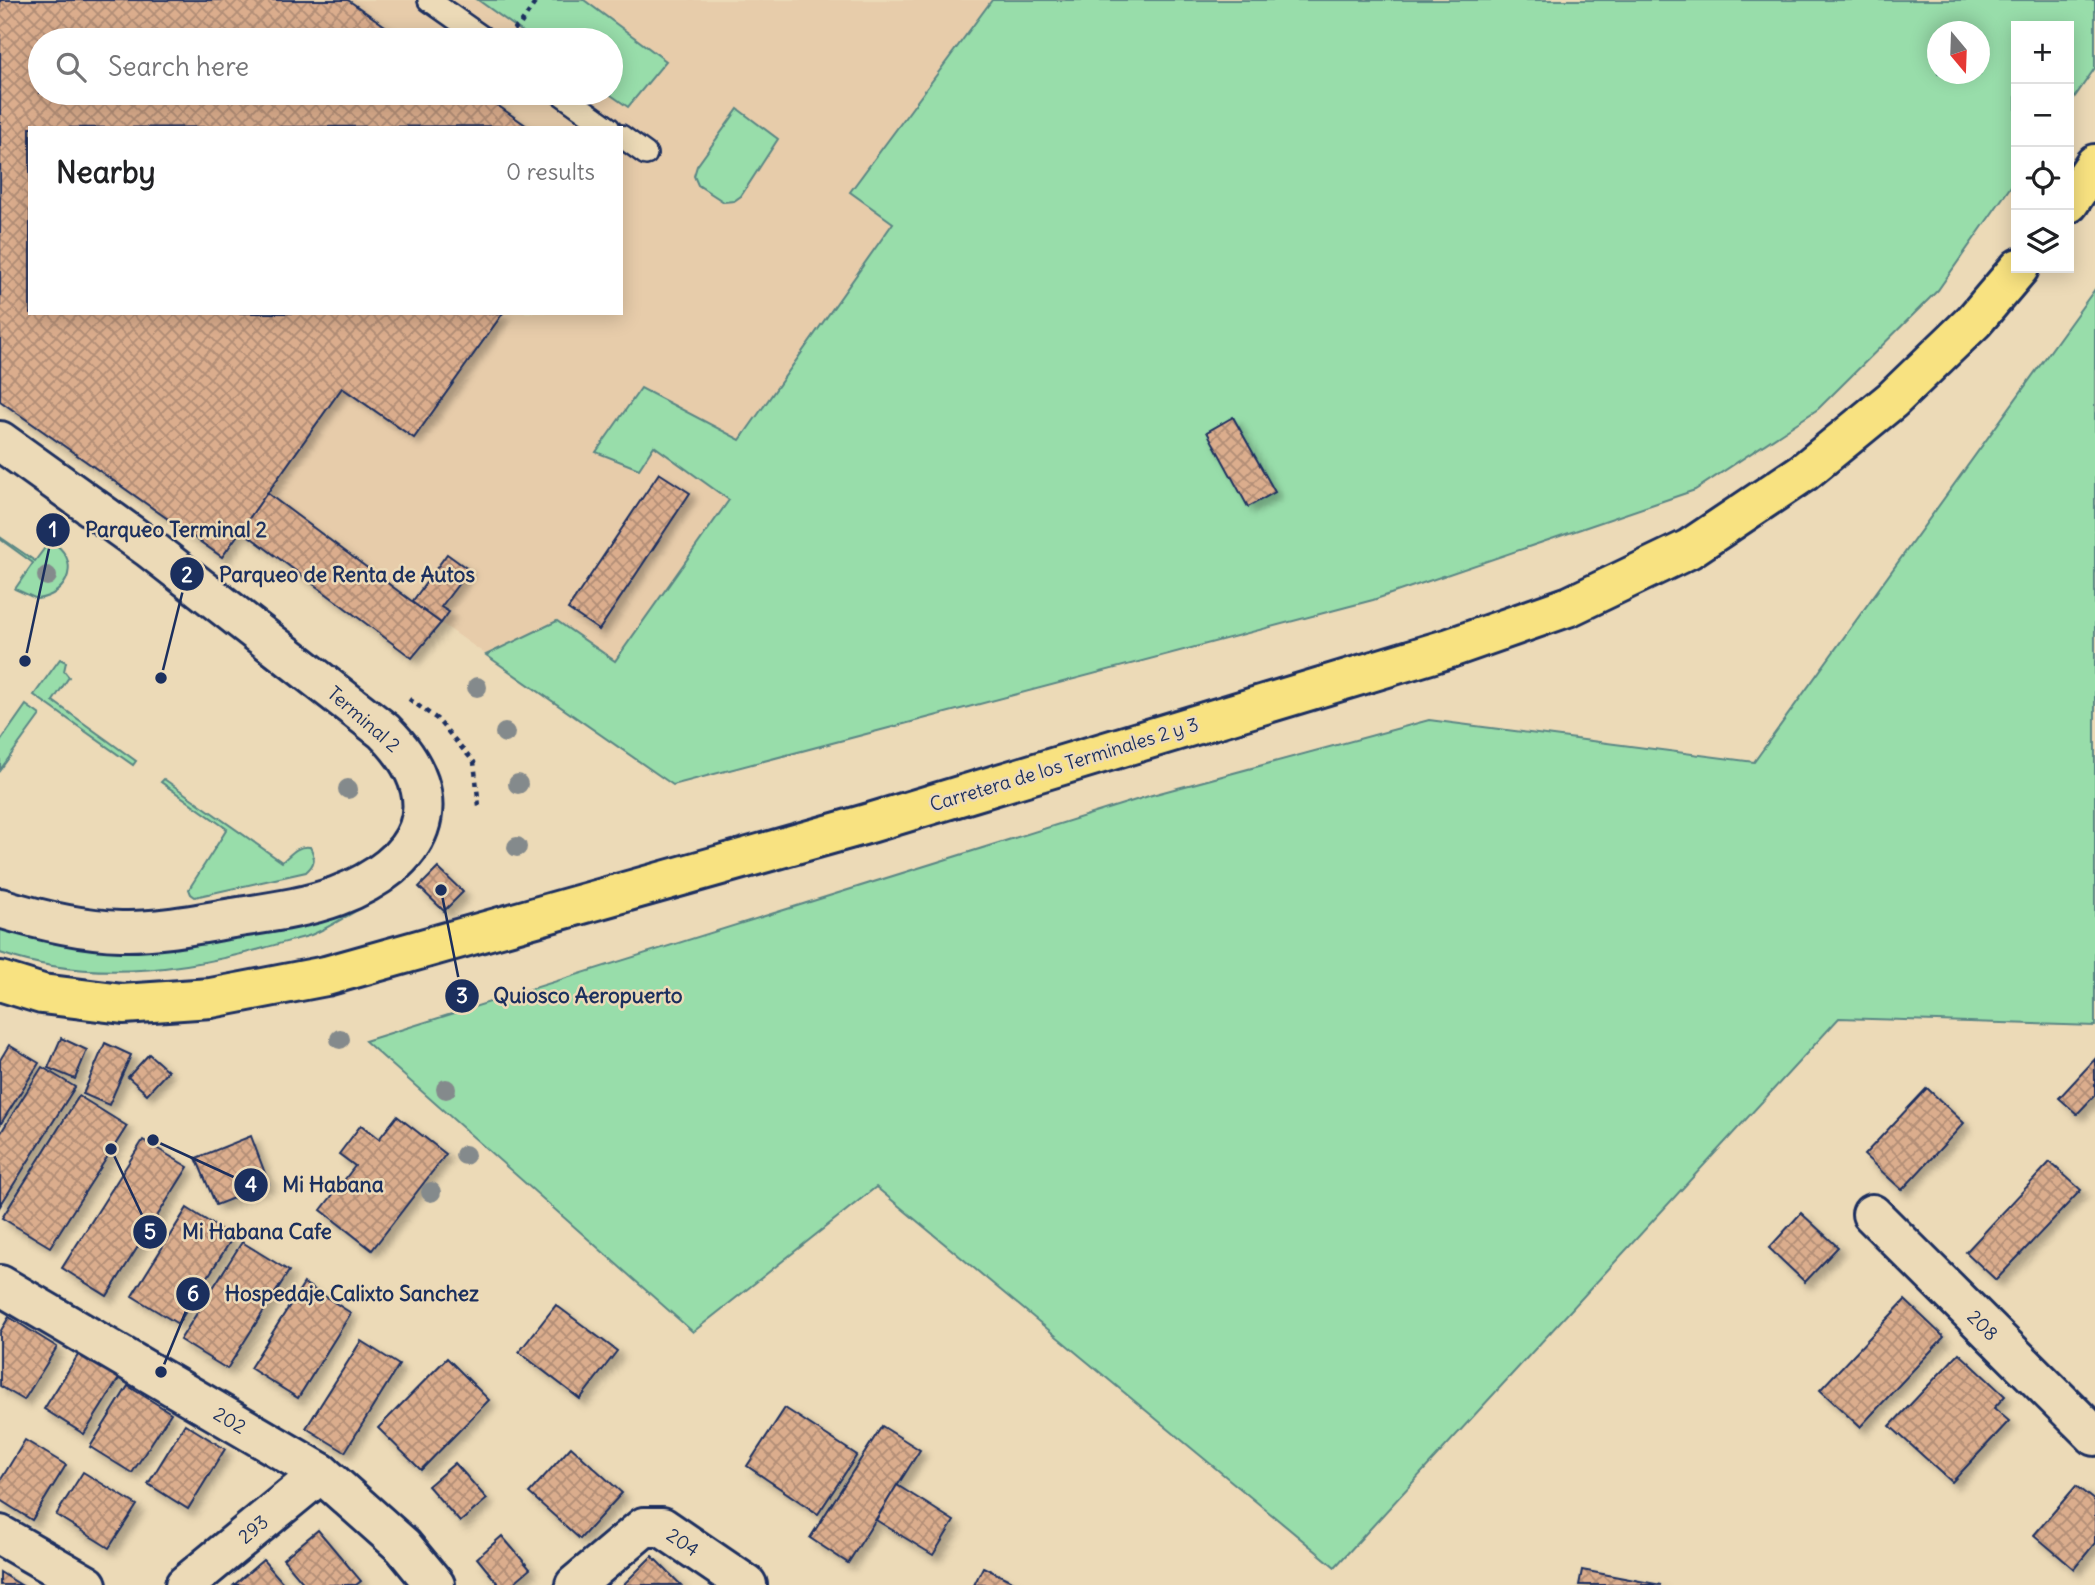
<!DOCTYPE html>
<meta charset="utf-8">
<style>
body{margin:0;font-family:Delius,sans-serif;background:#f2f2f2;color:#202124}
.controls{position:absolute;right:21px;top:21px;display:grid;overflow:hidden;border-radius:0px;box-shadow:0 4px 18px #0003}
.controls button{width:63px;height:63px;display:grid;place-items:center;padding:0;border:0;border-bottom:2px solid #e0e0e0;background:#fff;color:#202124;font:35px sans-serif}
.compass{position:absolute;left:1927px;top:21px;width:63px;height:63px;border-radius:50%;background:#fff;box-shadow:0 4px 18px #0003;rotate:161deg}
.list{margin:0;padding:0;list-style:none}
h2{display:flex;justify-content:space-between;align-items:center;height:91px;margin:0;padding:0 28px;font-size:30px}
h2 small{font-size:23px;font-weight:400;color:#757577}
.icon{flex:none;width:38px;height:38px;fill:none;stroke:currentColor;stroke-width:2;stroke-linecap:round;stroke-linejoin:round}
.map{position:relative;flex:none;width:2095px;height:1585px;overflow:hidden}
.search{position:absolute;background:#fff;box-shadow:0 4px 18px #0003;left:28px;top:28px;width:595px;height:77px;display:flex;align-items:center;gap:18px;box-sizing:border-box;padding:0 24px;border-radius:38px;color:#757577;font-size:26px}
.panel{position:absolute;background:#fff;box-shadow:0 4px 18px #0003;left:28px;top:126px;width:595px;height:189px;border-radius:0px}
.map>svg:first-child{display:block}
.built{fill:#e7ccaa;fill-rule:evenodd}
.green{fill:#98ddaa;stroke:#5a8684;stroke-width:2;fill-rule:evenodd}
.building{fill:url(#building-cross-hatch);stroke:#1b2f5e;stroke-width:2;filter:url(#shadow)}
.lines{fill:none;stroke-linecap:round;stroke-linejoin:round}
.lane-casing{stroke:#1b2f5e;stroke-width:26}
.street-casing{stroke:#1b2f5e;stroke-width:44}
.primary-casing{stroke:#1b2f5e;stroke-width:44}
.path{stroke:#1b2f5e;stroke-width:4.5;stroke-dasharray:5 5;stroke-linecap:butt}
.lane{stroke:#ecdab7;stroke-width:21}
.street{stroke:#ecdab7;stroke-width:38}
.primary{stroke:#f8e281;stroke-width:38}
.tree{fill:#848a8c}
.labels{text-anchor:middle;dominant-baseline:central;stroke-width:5;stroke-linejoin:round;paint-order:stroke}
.street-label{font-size:19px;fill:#1b2f5e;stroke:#ecdab7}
.leader{fill:none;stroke:#1b2f5e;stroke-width:2.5}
.callout-dot{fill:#1b2f5e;stroke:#ecdab7;stroke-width:2.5}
.mark-label{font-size:21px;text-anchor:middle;font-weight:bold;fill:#fff}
.callout-label{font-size:21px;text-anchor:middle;font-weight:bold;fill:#1b2f5e;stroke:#ecdab7;stroke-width:5;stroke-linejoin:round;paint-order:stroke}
</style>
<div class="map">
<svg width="2095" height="1585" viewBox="0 0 2095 1585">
<defs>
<pattern id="building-cross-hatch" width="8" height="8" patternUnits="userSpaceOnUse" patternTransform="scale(1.75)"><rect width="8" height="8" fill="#dbad8d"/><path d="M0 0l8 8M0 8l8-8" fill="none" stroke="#b18d76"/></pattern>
<filter id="shadow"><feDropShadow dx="6" dy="6" stdDeviation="3.5" flood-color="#0004"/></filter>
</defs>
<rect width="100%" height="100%" fill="#ecdab7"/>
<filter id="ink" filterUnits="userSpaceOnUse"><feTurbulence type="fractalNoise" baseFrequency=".0143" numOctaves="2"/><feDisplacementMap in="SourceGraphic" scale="14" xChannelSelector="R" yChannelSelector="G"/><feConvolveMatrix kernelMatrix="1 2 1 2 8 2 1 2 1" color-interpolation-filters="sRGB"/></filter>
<g filter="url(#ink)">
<path class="built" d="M0,0H2095V68L2069,105V26H2016V179L1938,290L1818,409L1695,490L1373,600L673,785L441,623L267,493L0,309ZM1938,32H1980V74H1938ZM40,40H611V93H40ZM30,128H621V313H30Z"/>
<g class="green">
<polygon points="478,0 584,0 666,61 628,107 608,93 611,93 611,40 534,40"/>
<path d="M992,0H2095V68L2069,105V26H2016V179L1938,290L1818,409L1695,490L1373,600L673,785L486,655L557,621L615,661L729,500L654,446L639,469L596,452L641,388L740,440L893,223L850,192ZM1938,32H1980V74H1938Z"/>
<polygon points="738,109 778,139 741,196 734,201 724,202 698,185 694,176 697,166"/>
<polygon points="2095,289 2095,1026 1839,1018 1335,1567 876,1187 693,1332 365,1041 1152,795 1429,720 1754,762"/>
<path d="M0,537L35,561L50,541C82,558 70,595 37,599L15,589L33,563L0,539Z"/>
<polygon points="60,659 66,662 64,671 69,677 53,701 136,761 133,765 34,695"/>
<polygon points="26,705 40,715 0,770 0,742"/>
<path d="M164,779L282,862C291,854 297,845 310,847C316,858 315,864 306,872L195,897L191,894L189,889L227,829L161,782Z"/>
<path d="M363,907C346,916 329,928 311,935C296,940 280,943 264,948C179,972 85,982 0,953V927C116,975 246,932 363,907Z"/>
</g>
<g class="building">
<polygon points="0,0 348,0 405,40 40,40 40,93 480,93 527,126 30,128 30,313 503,313 414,438 342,388 222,557 0,401"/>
<polygon points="1233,417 1275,492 1248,507 1207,432"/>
<polygon points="659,473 690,493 599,630 568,609"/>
<polygon points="267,493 441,623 412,658 241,530"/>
<polygon points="447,554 469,570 441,607 449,612 441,623 412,602"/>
<polygon points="438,868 463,892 444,911 419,887"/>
<polygon points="61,1038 87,1050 75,1079 48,1068"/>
<polygon points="105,1043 131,1055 109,1105 83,1094"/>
<polygon points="9,1045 39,1063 0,1125 0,1060"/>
<polygon points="149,1054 168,1071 147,1094 128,1077"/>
<polygon points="2095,1059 2095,1095 2077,1114 2059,1098"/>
<polygon points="42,1067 75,1087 0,1206 0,1134"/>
<polygon points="1927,1088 1964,1123 1902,1190 1864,1155"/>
<polygon points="79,1096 127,1126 50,1247 2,1218"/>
<polygon points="397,1116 446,1154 372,1250 321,1210 355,1166 339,1154 361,1125 379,1139"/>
<polygon points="251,1136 269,1184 216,1205 196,1158"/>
<polygon points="143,1140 188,1167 107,1296 62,1268"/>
<polygon points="2050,1162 2081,1190 1996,1280 1966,1252"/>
<polygon points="187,1208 233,1237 178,1324 132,1296"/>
<polygon points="1801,1213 1838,1247 1805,1282 1769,1248"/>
<polygon points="242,1242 289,1271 227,1369 180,1340"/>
<polygon points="304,1283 351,1313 298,1398 250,1368"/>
<polygon points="1905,1300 1944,1337 1860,1427 1820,1390"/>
<polygon points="556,1305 617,1351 580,1399 519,1352"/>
<polygon points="9,1317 57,1347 24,1400 0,1386 0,1332"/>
<polygon points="361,1341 399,1365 345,1452 306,1428"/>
<polygon points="80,1352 120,1377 84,1434 44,1409"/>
<polygon points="1959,1353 2005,1396 1994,1408 2009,1421 1952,1482 1890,1426"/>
<polygon points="447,1358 489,1400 421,1470 378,1428"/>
<polygon points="128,1386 171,1413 132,1473 90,1447"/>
<polygon points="785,1408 857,1455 818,1514 747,1466"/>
<polygon points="185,1424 225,1449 188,1509 148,1484"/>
<polygon points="882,1426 920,1450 848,1563 810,1538"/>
<polygon points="25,1440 66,1465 32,1520 0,1500 0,1481"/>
<polygon points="571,1447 622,1493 580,1539 529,1493"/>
<polygon points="455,1463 487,1499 460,1522 428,1486"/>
<polygon points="83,1472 137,1505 109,1548 56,1515"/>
<polygon points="897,1485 954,1521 933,1555 876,1520"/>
<polygon points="2076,1486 2095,1501 2095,1543 2074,1569 2034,1535"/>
<polygon points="318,1530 361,1581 356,1585 305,1585 283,1559"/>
<polygon points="502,1536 530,1569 511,1585 499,1585 477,1558"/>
<polygon points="652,1556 681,1585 623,1585"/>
<polygon points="263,1560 285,1585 234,1585"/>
<polygon points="983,1567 1020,1585 974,1585"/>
<polygon points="1582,1570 1661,1585 1579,1585"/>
<polygon points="0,1572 21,1585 0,1585"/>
</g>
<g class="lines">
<defs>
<g id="lane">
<polyline points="429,0 486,40"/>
<polyline points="560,93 609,128"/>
<polyline points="621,136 646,154"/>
</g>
<g id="street">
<path d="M0,441L149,548L384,731C455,802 421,864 337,896C302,909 263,913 227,919C192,925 155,932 121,931C80,930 39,920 0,908"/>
<polyline points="1872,1214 2095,1436"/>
<polyline points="0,1285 321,1473 403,1546 435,1585"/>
<polyline points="0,1535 87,1585"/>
<polyline points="185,1585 321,1473"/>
<polyline points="575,1585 644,1527 662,1527 747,1585"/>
</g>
<g id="primary">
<polyline points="2069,203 2095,164"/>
<polyline points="0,981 42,994 123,1004 211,998 326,976 870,823 1450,648 1570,606 1689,549 1804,472 1892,400 1974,321 2019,268"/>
</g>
</defs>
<use href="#lane" class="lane-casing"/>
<use href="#street" class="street-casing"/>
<use href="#primary" class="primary-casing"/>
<g class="path">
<polyline points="513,30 520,25 537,0"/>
<polyline points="409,699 437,719 474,762 479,806"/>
</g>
<use href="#lane" class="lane"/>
<use href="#street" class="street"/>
<use href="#primary" class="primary"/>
</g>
<g class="tree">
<circle cx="47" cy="576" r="10"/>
<circle cx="477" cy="687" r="10"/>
<circle cx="505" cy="733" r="10"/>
<circle cx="518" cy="784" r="10"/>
<circle cx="348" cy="789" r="10"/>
<circle cx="517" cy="847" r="10"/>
<circle cx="340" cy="1039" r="10"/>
<circle cx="446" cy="1089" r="10"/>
<circle cx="465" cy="1155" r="10"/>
<circle cx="431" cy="1192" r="10"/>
</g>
</g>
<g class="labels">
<g class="street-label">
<text transform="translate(364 719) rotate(41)">Terminal 2</text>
<text transform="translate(1064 764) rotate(-17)">Carretera de los Terminales 2 y 3</text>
<text transform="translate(1983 1325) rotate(45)">208</text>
<text transform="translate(230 1420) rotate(30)">202</text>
<text transform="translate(253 1529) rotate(-40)">293</text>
<text transform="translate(683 1542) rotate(34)">204</text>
</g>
</g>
<path class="leader" d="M25 661L53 530M161 678L187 574M441 890L462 996M153 1140L251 1185M111 1149L150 1232M161 1372L193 1294"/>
<g class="callout-dot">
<circle cx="25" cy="661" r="7"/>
<circle cx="161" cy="678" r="7"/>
<circle cx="441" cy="890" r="7"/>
<circle cx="153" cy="1140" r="7"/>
<circle cx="111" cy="1149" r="7"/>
<circle cx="161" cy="1372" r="7"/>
<circle cx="53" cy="530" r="18"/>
<circle cx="187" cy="574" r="18"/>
<circle cx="462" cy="996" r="18"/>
<circle cx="251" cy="1185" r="18"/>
<circle cx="150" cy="1232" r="18"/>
<circle cx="193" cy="1294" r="18"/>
</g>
<g class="mark-label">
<text x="53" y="537">1</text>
<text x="187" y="582">2</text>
<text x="462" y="1003">3</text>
<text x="251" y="1192">4</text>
<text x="150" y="1239">5</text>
<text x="193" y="1301">6</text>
</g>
<g class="callout-label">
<text x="176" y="537">Parqueo Terminal 2</text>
<text x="347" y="582">Parqueo de Renta de Autos</text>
<text x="588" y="1003">Quiosco Aeropuerto</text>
<text x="333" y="1192">Mi Habana</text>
<text x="257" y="1239">Mi Habana Cafe</text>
<text x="352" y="1301">Hospedaje Calixto Sanchez</text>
</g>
</svg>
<div class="controls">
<button>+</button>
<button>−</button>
<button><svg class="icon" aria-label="locate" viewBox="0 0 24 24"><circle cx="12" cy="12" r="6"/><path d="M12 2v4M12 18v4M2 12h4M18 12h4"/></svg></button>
<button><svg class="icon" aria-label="layers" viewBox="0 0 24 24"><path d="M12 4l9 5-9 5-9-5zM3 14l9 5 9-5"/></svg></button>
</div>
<svg class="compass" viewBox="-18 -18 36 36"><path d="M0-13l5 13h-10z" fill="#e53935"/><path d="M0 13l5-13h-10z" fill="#757577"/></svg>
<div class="search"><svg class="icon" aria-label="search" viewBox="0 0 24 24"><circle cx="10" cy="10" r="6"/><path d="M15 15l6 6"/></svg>Search here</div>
<section class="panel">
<h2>Nearby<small>0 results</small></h2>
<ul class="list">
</ul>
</section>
</div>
